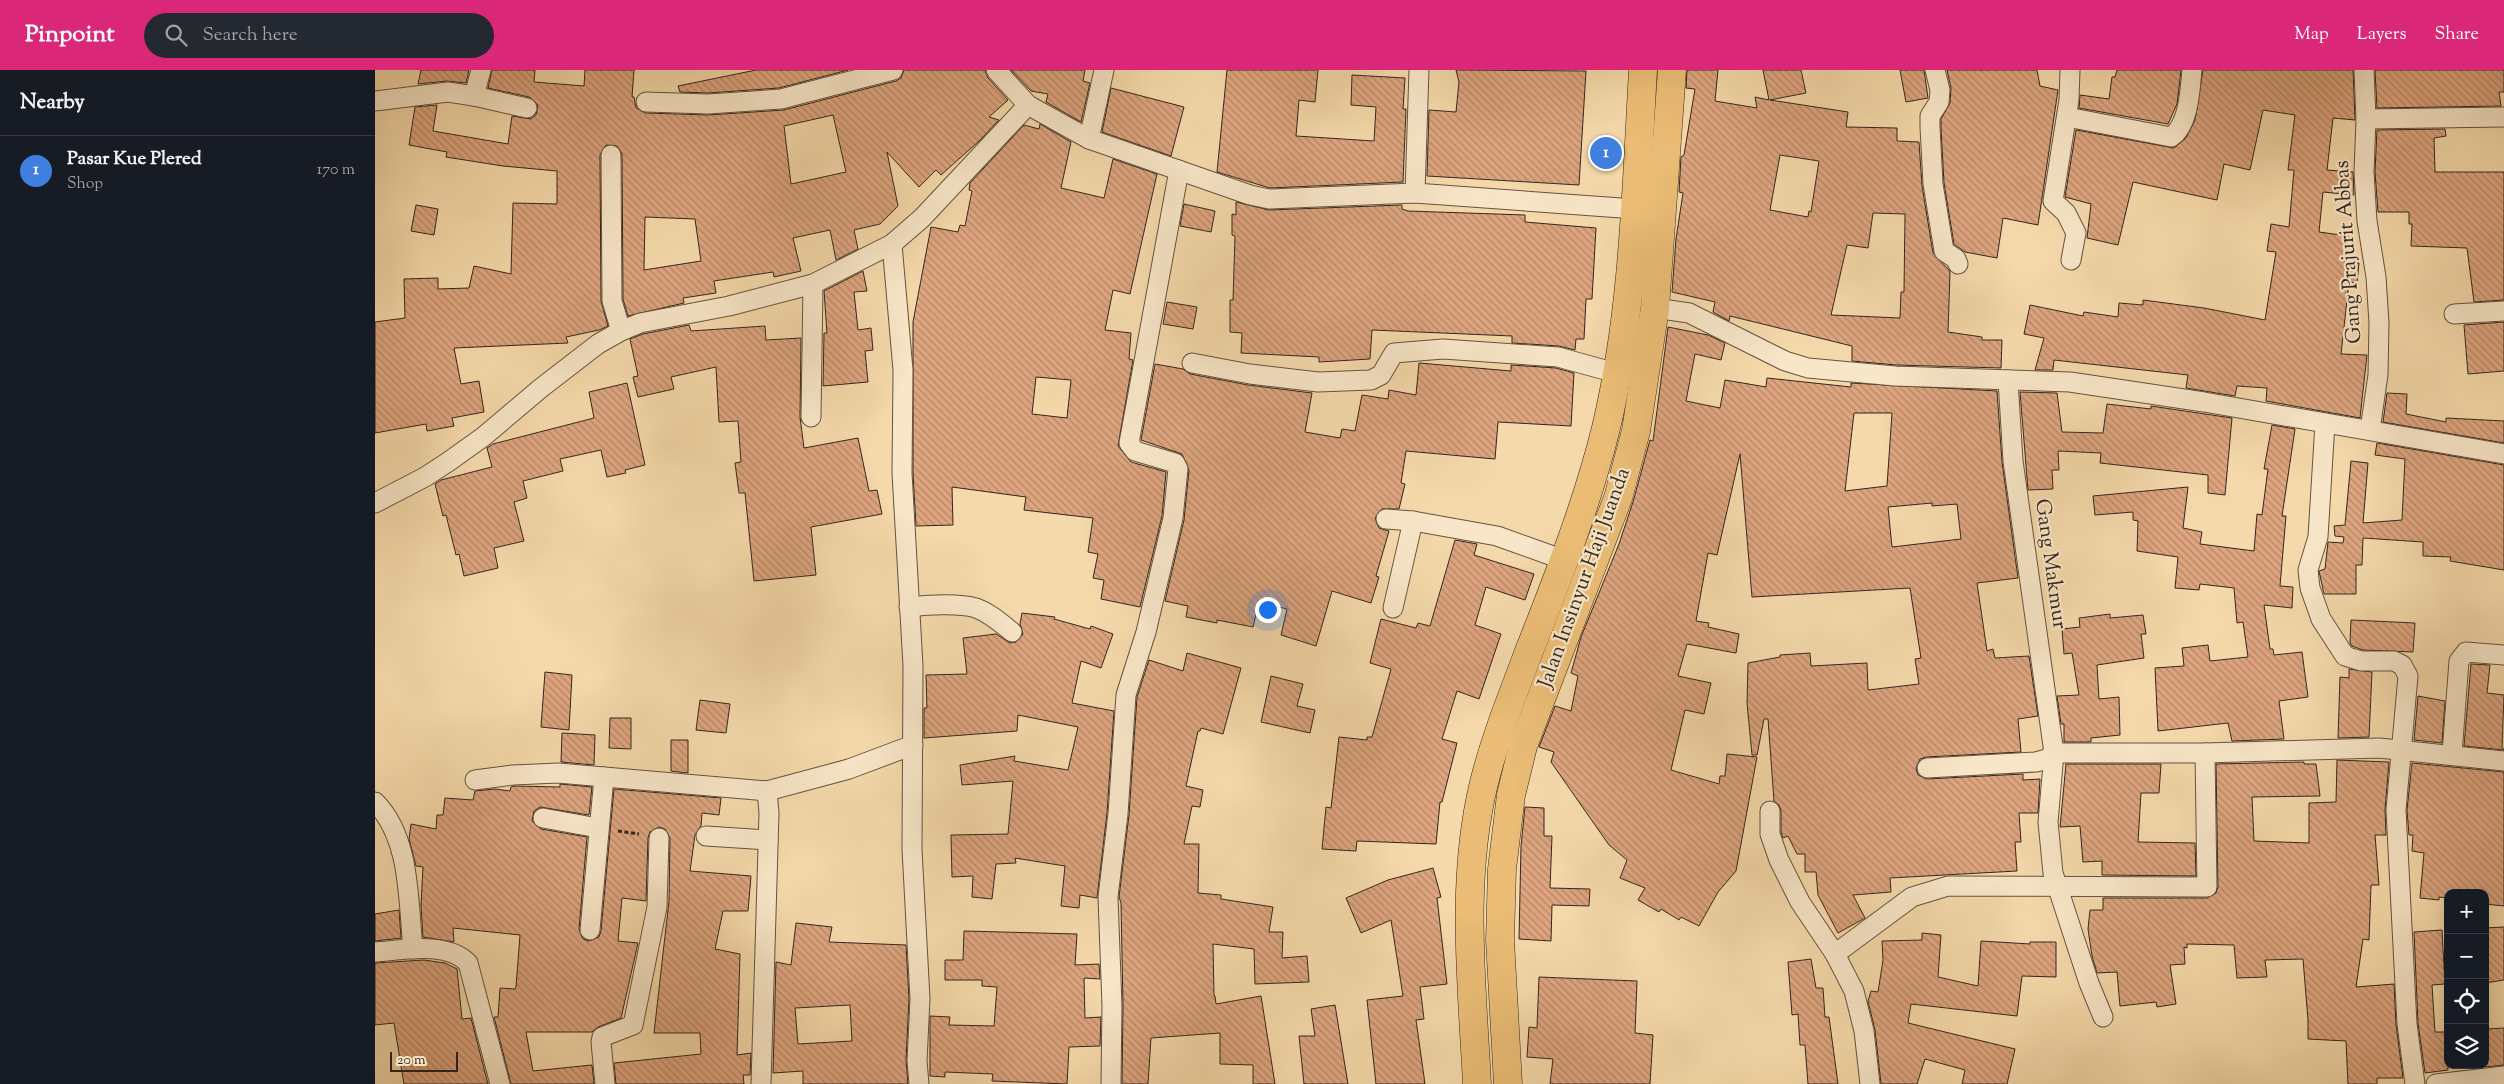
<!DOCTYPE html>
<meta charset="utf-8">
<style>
body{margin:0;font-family:"Sorts Mill Goudy",serif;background:#242831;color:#f1f3f6}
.controls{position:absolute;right:15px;bottom:15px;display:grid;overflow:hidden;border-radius:10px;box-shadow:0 5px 20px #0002}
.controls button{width:45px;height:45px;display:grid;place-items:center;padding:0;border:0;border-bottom:1px solid #363941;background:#171b24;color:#f1f3f6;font:25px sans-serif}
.scale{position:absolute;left:15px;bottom:12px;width:68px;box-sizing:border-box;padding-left:5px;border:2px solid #33261d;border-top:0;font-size:14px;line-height:18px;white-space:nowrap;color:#33261d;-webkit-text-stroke:4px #f8e6c8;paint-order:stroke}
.you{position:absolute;left:892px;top:539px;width:18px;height:18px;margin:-12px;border:4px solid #fff;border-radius:50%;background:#1a73e8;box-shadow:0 0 0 8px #1a73e833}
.badge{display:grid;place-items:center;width:32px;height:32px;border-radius:50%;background:#db2777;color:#fff;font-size:16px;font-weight:700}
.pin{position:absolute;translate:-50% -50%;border:2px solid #fff;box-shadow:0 1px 5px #0006}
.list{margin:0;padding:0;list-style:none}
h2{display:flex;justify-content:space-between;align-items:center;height:65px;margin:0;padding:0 20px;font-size:21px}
h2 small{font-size:16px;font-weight:400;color:#9ea1a6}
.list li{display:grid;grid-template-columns:32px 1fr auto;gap:15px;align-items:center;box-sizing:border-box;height:70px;padding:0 20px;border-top:1px solid #363941}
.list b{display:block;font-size:19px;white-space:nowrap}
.list p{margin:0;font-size:16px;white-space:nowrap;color:#9ea1a6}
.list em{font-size:16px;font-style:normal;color:#9ea1a6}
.icon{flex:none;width:28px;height:28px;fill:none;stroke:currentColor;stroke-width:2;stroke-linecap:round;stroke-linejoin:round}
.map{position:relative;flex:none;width:2129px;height:1014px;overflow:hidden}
header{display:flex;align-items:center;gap:30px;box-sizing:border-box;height:70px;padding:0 25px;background:#db2777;color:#fff}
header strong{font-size:24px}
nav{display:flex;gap:28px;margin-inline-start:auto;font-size:18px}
.search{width:350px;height:45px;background:#242831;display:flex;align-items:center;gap:12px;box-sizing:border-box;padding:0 18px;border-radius:28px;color:#9ea1a6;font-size:19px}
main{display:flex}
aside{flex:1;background:#171b24}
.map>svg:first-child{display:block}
.building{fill:url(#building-back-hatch);stroke:#33261d;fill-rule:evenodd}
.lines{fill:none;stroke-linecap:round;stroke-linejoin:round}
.street-casing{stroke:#645340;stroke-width:21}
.highway-casing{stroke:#33261d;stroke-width:29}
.path{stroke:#33261d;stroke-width:3;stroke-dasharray:4 2.5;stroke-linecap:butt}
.street{stroke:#f8e6c8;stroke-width:19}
.highway{stroke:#eabc75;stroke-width:28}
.labels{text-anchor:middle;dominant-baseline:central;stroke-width:4.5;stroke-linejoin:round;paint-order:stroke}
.street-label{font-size:21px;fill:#33261d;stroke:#f8e6c8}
</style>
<header>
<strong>Pinpoint</strong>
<div class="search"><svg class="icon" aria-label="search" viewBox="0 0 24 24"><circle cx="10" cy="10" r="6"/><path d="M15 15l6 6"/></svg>Search here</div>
<nav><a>Map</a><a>Layers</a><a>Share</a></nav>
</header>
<main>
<aside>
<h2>Nearby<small></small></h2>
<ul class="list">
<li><span class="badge" style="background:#3f7fe0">1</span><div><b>Pasar Kue Plered</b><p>Shop</p></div><em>170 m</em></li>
</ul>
</aside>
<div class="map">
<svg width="2129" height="1014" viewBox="0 0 2129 1014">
<defs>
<pattern id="building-back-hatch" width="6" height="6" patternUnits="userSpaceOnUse" patternTransform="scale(1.25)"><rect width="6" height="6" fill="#dea57f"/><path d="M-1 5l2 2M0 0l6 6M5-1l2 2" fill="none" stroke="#b58667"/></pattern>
</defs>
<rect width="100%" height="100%" fill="#f5d9aa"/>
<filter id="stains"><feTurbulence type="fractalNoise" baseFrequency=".004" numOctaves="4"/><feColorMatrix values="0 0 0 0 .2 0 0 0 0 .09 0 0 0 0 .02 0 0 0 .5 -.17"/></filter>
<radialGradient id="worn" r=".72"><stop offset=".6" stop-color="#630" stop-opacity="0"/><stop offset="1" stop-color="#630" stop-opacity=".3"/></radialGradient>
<g class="building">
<polygon points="46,0 94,0 91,13 72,11 43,14"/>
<path d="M117,0H160L159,12L209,16L210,0H259L257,27H259L261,38L271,43L333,45L409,40L521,11L526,8L529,0H610L613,8L633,30L614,47L624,50L604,71L566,105L561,100L544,117L512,82L523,136L505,154L479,160L483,179L461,190L455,160L418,168L426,201L399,207L398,202L339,211L341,223L308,228L309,233L253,246L248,229L247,84L242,76L231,75L225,85L226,231L233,256L224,260L191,267L193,273L79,278L86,314L104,311L109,342L77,348L79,356L52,361L51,354L0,363V252L30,248L29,209L63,208V219L94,218L99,196L136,204L138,133L182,134V101L128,96L71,87L72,82L34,75L40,37L62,35L58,61L133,74L137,46L156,49L161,45L163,35L154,27L113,18ZM458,45L471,102L416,114L409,56ZM270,147L320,149L326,191L269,200Z"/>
<polygon points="381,0 473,0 404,18 333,23 305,22 303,16"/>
<polygon points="636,0 710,0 708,11 715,13 706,52 671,32 673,24 656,21"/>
<polygon points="852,0 943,0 940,32 924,30 921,66 999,71 1001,37 976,35 977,5 1030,8 1028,39 1031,39 1028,112 895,118 842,102"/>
<polygon points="1081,0 1211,1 1204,115 1052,106 1054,40 1081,42 1084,12"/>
<path d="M1312,0H1343L1340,31L1382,38L1380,27L1394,30L1388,0H1426L1431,23L1395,30L1473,42L1471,57L1522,58V71L1544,72L1547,116L1558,183L1575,201L1573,262L1607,267V270H1627L1626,298L1521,295L1477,291V276L1355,246L1354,251L1338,242L1340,232L1297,222L1301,169L1308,123L1304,122L1306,87L1309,85L1320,19L1311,18ZM1405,85L1444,91L1436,142L1434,141L1433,147L1395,140ZM1498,143L1530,144L1529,222H1526L1525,248L1456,245L1472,175L1493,178Z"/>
<polygon points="1525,0 1549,0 1553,28 1531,32"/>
<polygon points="1572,0 1662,0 1665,16 1683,20 1663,155 1628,148 1622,188 1590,182 1579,174 1569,113 1566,58 1566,49 1575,33 1576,18"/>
<polygon points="1742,0 1806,0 1802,34 1793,54 1704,38 1705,25 1734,29 1737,7 1740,7"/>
<polygon points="1828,0 1978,0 1980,50 1958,48 1952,100 1978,102 1979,125 1948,122 1944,162 1973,166 1969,191 1984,193 1982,213 1974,212 1966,284 1992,285 1985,348 1891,331 1892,318 1862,316 1860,326 1811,318 1813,305 1679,290 1678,300 1660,300 1669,268 1649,264 1655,235 1708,246 1709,242 1743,247 1744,233 1768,235 1768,230 1829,238 1890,250 1901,182 1892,181 1896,154 1914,157 1919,100 1913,100 1920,45 1888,40 1875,100 1849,94 1842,130 1758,112 1743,175 1712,168 1716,134 1690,127 1701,60 1799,78 1811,68 1820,50"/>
<polygon points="2000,0 2129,0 2129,22 2124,22 2126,36 2002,38"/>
<polygon points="736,18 809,37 796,86 727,62"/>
<path d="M665,54L696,72L686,118L729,128L738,89L782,104L755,224L738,220L730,260L756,263L754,289L758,290L743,376L756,392L791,402L787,446L765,537L726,529L729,510L718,508L723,484L713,482L718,448L649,440L651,427L577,417L578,455L541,456L538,403V252L556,157L583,162L585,155L590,156L597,121L594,120L595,113L649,55L664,59ZM661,307L696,310L692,348L657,344Z"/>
<polygon points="2070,59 2071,66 2059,68 2060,102 2129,102 2129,230 2099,232 2092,178 2036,176 2037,154 2034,154 2034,142 2003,142 2000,102 2002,60"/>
<polygon points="861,132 894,140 1027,135 1027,139 1033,141 1150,145 1150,152 1221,158 1217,229 1211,229 1209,269 1201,269 1200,280 1184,276 1137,273 1137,266 997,260 995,289 944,292 944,287 866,283 867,263 855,262 855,230 858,230 860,166 857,165 857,144 861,145"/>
<polygon points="809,134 840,141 836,162 805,156"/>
<polygon points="41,135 63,139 59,165 36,161"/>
<polygon points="488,201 492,221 479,222 483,260 496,258 498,280 490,281 493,312 448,316 449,263 452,263 449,221"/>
<polygon points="792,232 822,237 818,259 788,254"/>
<polygon points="2129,252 2129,301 2093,304 2089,255"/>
<polygon points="314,255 316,261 390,256 391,270 426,268 425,347 429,378 483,368 494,421 502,420 507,444 436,457 441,505 379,511 370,423 364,423 360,393 366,392 363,351 344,352 341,297 296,307 299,319 263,327 258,307 263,306 255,269 268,264"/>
<path d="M1293,257L1333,265L1350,273L1346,290L1320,284L1311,331L1345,338L1350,310L1391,317L1392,308L1476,317V313L1622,321L1627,392L1643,508L1602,513L1612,581L1618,579L1620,588L1654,586L1663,646L1643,649L1646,682L1551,687L1545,689L1541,698L1543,705L1552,709L1648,704V710L1665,709L1663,743H1644L1646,772H1640L1642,801L1515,808L1516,822L1478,825L1490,848L1463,863L1443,825L1441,802H1430V784H1422L1413,766L1408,768L1406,762V741L1404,735L1399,731L1393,649H1389L1382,685H1377L1372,633L1373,593L1405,587V585L1435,583L1436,596L1492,593L1493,620L1544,614L1540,589L1546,588L1535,518L1377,527L1365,384L1342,485L1333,483L1321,551L1334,553L1333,557L1364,564L1361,583L1312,574L1303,606L1336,613L1329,644L1310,640L1296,700L1344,714L1345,706H1350L1352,684L1382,687L1361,801L1343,822L1324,856L1306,847L1304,850L1286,839L1284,842L1263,830L1270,818L1245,808L1252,790L1234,775L1176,692L1179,682L1164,677L1180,636L1196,641L1203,606L1196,603L1206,567L1244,474L1258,432L1275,370L1278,371ZM1479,343H1517L1512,416L1470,421ZM1557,433V436L1582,434L1586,469L1517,477L1513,437Z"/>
<polygon points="1044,293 1136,301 1136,295 1181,298 1199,303 1196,356 1123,352 1120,389 1031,381 1026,413 1030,414 1024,439 1007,439 1000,448 1004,458 1014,461 1001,506 1004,507 996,533 957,521 941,576 906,565 912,539 884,532 878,557 842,550 842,553 811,547 813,536 790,531 809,450 814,400 807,384 766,370 780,294 808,299 815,304 873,315 937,323 930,362 965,368 967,359 980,361 987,325 1013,329 1014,320 1041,325"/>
<polygon points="252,313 270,395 250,400 251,403 232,407 226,380 185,389 188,401 148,411 152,428 139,432 149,471 119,478 123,498 89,506 84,484 81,485 71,445 68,446 60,414 66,410 117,397 112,378 118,374 219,348 214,322"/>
<polygon points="1645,322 1682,323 1687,362 1728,363 1732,334 1776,339 1776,336 1857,348 1850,425 1833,423 1833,405 1725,393 1726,383 1683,381 1684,400 1677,400 1678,419 1653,420"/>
<polygon points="2012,323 2032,324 2031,344 2071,352 2071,348 2129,351 2129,373 2008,352"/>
<polygon points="1897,355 1920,359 1907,446 1911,446 1905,516 1918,517 1917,538 1889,535 1895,579 1898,579 1899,585 1927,582 1933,627 1904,631 1909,669 1857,671 1853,653 1783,661 1780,598 1809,596 1807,578 1833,575 1835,591 1873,587 1868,552 1862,553 1859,518 1825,514 1824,520 1800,518 1803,487 1762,481 1763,451 1758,450 1758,442 1720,445 1718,426 1813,417 1808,458 1827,462 1825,474 1879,481 1882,444 1887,445 1893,399 1889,399"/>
<polygon points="2002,373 2129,395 2129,500 2075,491 2076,487 2048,486 2048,472 1988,468 1987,495 1981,495 1981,524 1949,524 1944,501 1950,499 1953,472 1968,473 1969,467 1960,466 1959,456 1970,455 1976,391 1993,393 1988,453 2027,450 2030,389 2000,385"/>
<polygon points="1080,470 1102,474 1099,485 1159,504 1150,530 1111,517 1100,555 1126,564 1104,629 1082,621 1067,669 1082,673 1067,732 1065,732 1061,774 982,771 981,781 947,779 951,737 956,738 964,667 992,670 992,667 997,667 1016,599 995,593 1006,549 1041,558 1043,553 1055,556"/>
<polygon points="647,543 680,547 679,549 715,559 716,556 738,564 726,598 706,591 697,633 739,641 732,743 722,828 705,825 704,838 686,836 690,796 640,788 641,793 621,794 617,829 597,827 598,806 577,807 576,765 633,764 638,711 587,715 585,695 640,686 639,691 693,700 703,657 643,645 642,661 549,668 549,638 552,638 551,605 592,604 588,568 621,564 635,573 641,572 648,564 645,554"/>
<polygon points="1735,544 1735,548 1768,545 1771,564 1766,564 1769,588 1722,595 1724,629 1744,627 1745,665 1716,668 1716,672 1689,672 1689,654 1686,654 1682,626 1704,625 1697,583 1689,584 1687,559 1705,557 1704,548"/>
<polygon points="1976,550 2040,553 2038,582 1988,580 1977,576 1975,573"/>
<polygon points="812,583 866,598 848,664 826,658 825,661 823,661 811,716 828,720 825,737 817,736 809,774 824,774 823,823 846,825 846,829 898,837 894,862 908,862 907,888 932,886 934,912 880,914 879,879 838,874 839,926 840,926 841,934 886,926 900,1014 878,1014 878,995 845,994 845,963 776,968 773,1014 747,1014 748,936 746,833 744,827 754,745 762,627 774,590 808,601"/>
<polygon points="2096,594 2115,595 2112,623 2129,625 2127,677 2129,680 2089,676"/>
<polygon points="1974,599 1997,602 1994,667 1963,668 1965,607 1974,608"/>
<polygon points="170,602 197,605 194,660 166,657"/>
<polygon points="896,606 928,614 922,636 940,640 935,663 886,652"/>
<polygon points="2043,626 2070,631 2067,673 2039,670"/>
<polygon points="325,630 355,634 351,663 321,660"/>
<polygon points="235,648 256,648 256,679 234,678"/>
<polygon points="187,663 220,665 219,695 186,692"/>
<polygon points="296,670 313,670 313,703 296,701"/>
<polygon points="1962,690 2014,692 2010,739 2011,765 2000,765 2004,815 1996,815 1994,870 1988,869 1981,917 2019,914 2021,955 2028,1008 2002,1008 2002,1014 1973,1014 1971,971 1933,969 1933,950 1928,889 1890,890 1892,907 1862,908 1859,875 1812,874 1812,878 1809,877 1810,894 1795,895 1801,934 1782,937 1781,932 1745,936 1742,902 1722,903 1717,886 1713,859 1715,840 1728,840 1728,828 1832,828 1841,823 1843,817 1841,694 1929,692 1929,694 1941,694 1945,726 1877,727 1879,771 1934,773 1934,733 1961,732"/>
<polygon points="2037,693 2129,702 2129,836 2110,834 2110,823 2073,823 2073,828 2064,827 2064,830 2045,828 2049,783 2037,781 2038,765 2034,765 2032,740"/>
<polygon points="1691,694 1786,694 1784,723 1766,723 1763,772 1820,773 1821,806 1727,805 1727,791 1708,792 1705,756 1685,757"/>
<polygon points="185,714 217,717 214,745 165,737 159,741 157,751 166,759 212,767 204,859 208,869 214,871 224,867 226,861 239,719 346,728 344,745 327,743 326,756 320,765 315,801 376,806 373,841 348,841 340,879 365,884 362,985 376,983 375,1005 368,1005 369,1014 241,1014 239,993 326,984 325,963 279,963 294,831 295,768 290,759 284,757 275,762 273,768 271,831 247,828 243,871 263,873 246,948 223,957 217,962 151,962 158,1001 217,995 219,1014 136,1014 119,947 123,947 125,918 140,919 141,917 145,865 78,858 79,872 48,867 46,835 48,797 41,796 34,769 36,754 61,759 62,745 68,745 70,728 98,730 100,721 120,719 135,721 136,717 139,716 185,717"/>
<polygon points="1150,737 1169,738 1169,766 1177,766 1175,818 1215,819 1214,836 1177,835 1176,871 1144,869 1146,776"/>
<polygon points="1058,798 1066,827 1062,828 1072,914 1045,917 1049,949 1041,950 1050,1014 1001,1014 992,930 1028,926 1016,850 986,863 971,828 1013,810"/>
<polygon points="24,840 26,868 0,871 0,844"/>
<path d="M421,853L457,857L454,872L531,875L534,929L531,990L533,1014H428V1001L398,1003L401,892L416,895ZM475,935L477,971L423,974L420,938Z"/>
<polygon points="2129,857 2129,910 2110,913 2110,858"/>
<polygon points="2067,860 2070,914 2057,915 2060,962 2073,962 2073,1000 2050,1003 2043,953 2039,862"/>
<polygon points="589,861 702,864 700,895 724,894 725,909 709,908 710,948 726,947 725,976 694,977 692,1014 617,1011 618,1004 570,1002 570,1007 555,1006 555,946 575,947 574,955 619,956 622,917 607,916 607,910 570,910 570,890 588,890"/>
<polygon points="1547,863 1566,865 1563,907 1603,916 1606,871 1655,874 1655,872 1681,872 1681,907 1647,906 1642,946 1536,934 1533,953 1640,979 1632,1014 1587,1014 1590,1000 1550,989 1542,1014 1506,1014 1500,960 1493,931 1496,921 1503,922 1508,890 1507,871 1547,870"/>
<polygon points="1436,889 1441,918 1448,918 1450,947 1454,947 1463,1014 1433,1014 1430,975 1425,975 1423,944 1417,945 1413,892"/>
<polygon points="49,890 70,893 82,899 87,949 96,948 113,1014 29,1014 19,953 0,955 0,893"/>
<polygon points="1164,907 1262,911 1260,963 1278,965 1275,1014 1175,1014 1178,989 1152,987 1154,957 1162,958"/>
<polygon points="960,935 973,1014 929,1014 924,966 940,966 936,939"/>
<polygon points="2129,958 2129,995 2110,997 2110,959"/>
</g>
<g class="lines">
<defs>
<g id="street">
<polyline points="621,0 653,35 714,69 875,125 894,129 1040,123 1260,139"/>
<polyline points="1560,0 1565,20 1564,32 1555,46 1555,57 1558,114 1569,181 1581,189 1583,194"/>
<polyline points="1695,0 1694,30 1678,131 1691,143 1701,163 1696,190"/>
<polyline points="1989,0 1991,49 1989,102 1992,151 2001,207 2004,253 2003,305 1995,360"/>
<polyline points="99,26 106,0"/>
<polyline points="0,31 73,22 99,26 152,38"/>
<polyline points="271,32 333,34 406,29 518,0"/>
<path d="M1692,47L1796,67C1814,55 1815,20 1817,0"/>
<polyline points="1991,49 2129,47"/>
<polyline points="714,69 729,0"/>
<polyline points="236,85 237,231 246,261"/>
<polyline points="1040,123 1044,0"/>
<polyline points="517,174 528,300 527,403 538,596 537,779 545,929 542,991 544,1014"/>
<polyline points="1280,238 1314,243 1410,291 1433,298 1520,306 1695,312 1829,332 2129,384"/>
<polyline points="2079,244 2129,241"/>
<polyline points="817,293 875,304 943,312 996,310 1006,305 1019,283 1068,279 1183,287 1241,303"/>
<polyline points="1633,310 1638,391 1679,683 1673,752 1678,803 1714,913 1728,947"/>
<polyline points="436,347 438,214"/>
<polyline points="1950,353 1943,467 1933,500 1935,518 1946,549 1970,586 1986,591 2019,591 2027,595 2033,606 2021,740 2032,954 2040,1014"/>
<polyline points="0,433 50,407 73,392 108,367 166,318 223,274 246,261 265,253 354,236 438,214 517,174 547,148 653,35"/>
<polyline points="1011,449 1038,451 1122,466 1189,490"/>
<path d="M534,537C552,535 584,533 601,538C615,543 626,553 637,562"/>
<polyline points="1018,538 1038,451"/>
<polyline points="2077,684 2084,591 2091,582 2129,585"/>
<polyline points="1552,698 1661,692 1672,689 1679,683 1830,683 2004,678 2129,691"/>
<polyline points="100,710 138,705 183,703 392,721"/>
<path d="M0,732C36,768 33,831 38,879"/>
<polyline points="1395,741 1395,764 1404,790 1425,832 1460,884 1479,921 1489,961 1495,1014"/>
<polyline points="168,748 223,758"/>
<polyline points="331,766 393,770"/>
<polyline points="215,860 229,707"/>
<path d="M0,882C28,880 72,871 93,893L125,1014"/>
<polyline points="1460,884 1537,827 1573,816 1832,817 1830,683"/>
<polyline points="230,1014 226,972 227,967 258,955 282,837 284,768"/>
<polyline points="386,1014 394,743 392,721 474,699 538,675"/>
<polyline points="736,1014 737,936 733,827 743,744 751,625 771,562 798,448 803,399 800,393 760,381 754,373 804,100"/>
<polyline points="2061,1014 2129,1006"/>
</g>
<g id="highway">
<path d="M1102,1014C1097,915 1085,810 1109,713C1120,668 1137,627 1153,584C1182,510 1212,435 1231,358C1259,241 1261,119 1268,0"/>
<polyline points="1133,1014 1125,870 1127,799 1136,725 1148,676 1243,428 1261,361 1280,238 1297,0"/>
</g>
</defs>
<use href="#street" class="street-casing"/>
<use href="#highway" class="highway-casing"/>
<polyline class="path" points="243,761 264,764"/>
<use href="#street" class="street"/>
<use href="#highway" class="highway"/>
</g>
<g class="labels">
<g class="street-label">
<text transform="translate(1974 182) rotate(-94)">Gang Prajurit Abbas</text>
<text transform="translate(1675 494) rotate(82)">Gang Makmur</text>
<text transform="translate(1210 508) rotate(-70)">Jalan Insinyur Haji Juanda</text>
</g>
</g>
<rect width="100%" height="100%" filter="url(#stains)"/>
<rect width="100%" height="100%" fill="url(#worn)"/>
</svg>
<div class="controls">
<button>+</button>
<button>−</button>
<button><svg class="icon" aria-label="locate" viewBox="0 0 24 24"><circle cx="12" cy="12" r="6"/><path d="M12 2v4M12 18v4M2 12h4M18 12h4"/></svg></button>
<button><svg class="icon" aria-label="layers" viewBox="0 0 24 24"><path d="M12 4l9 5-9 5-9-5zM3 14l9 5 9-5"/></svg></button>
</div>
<div class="scale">20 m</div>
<div class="you"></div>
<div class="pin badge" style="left:1231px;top:83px;background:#3f7fe0">1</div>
</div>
</main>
